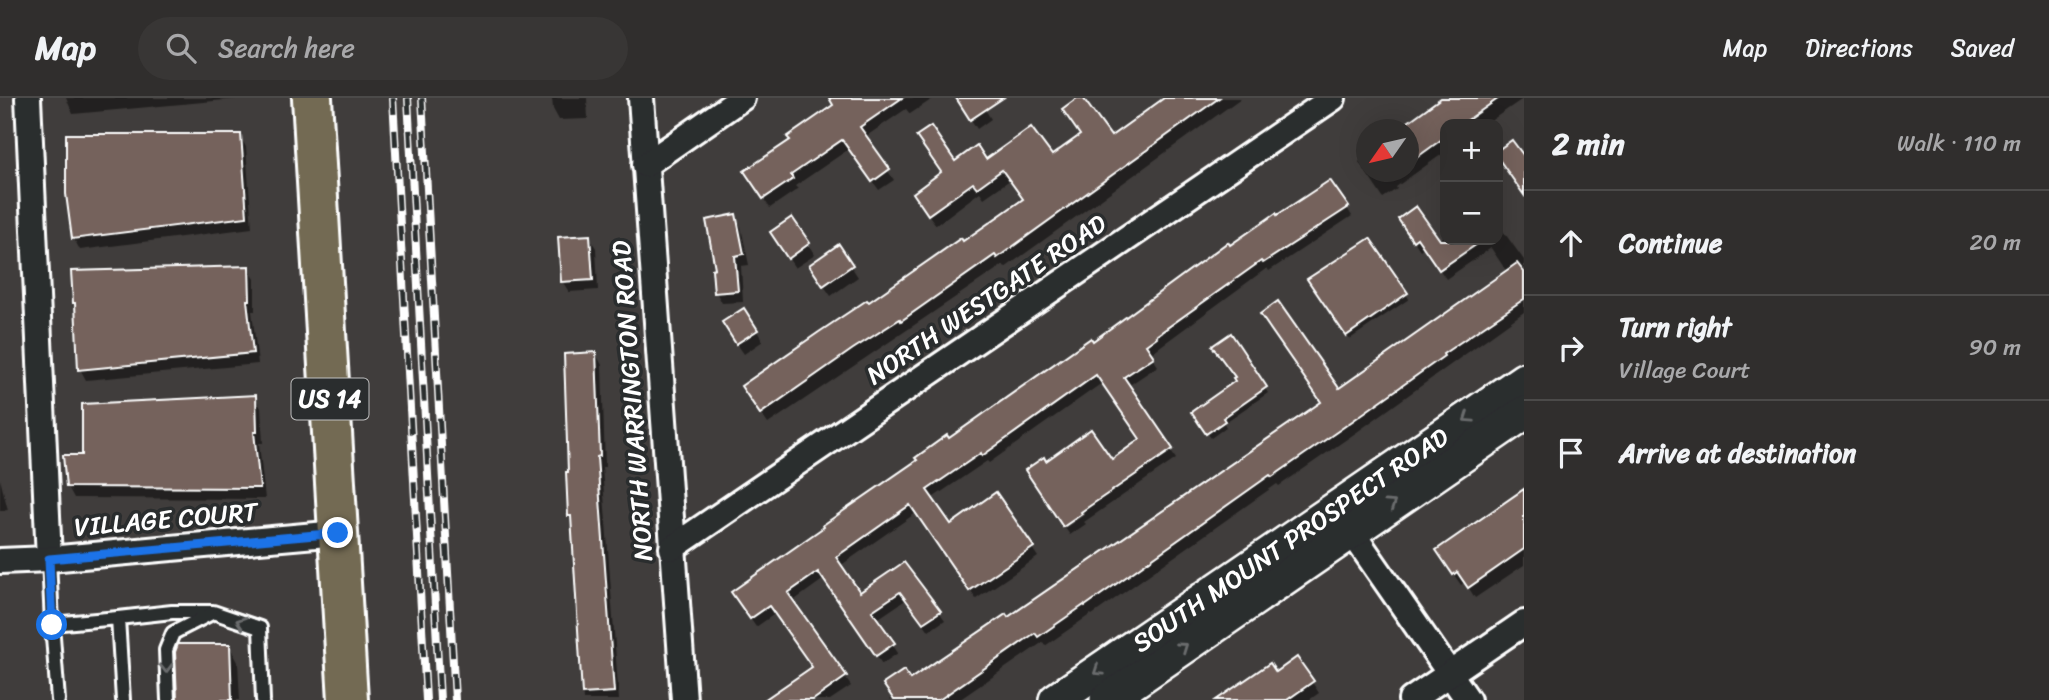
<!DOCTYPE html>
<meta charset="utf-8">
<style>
body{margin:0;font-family:Sriracha,sans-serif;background:#383635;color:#f1f3f6}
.controls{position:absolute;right:21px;top:21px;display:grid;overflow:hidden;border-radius:14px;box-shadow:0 7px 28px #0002}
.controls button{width:63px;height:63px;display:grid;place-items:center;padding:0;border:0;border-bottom:2px solid #4b4a49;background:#302e2d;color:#f1f3f6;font:35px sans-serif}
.compass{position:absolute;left:1356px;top:21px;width:63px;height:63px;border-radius:50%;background:#302e2d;box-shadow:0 7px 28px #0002;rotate:236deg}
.stop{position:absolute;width:21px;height:21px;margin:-16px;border:5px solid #1a73e8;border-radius:50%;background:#fff}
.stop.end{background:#1a73e8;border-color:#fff;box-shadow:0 2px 7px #0008}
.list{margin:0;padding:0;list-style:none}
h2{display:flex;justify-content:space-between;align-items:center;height:91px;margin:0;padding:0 28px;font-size:30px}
h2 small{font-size:23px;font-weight:400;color:#a8a8aa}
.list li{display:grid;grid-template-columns:46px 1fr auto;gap:21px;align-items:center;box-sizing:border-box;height:105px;padding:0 28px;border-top:2px solid #4b4a49}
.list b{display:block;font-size:26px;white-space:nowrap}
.list p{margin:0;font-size:23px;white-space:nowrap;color:#a8a8aa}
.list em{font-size:23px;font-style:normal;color:#a8a8aa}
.icon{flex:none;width:38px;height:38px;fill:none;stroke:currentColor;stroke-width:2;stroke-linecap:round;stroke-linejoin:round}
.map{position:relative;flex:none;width:1524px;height:602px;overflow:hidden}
header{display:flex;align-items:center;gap:42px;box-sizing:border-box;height:98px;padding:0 35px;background:#302e2d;border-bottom:2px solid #4b4a49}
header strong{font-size:33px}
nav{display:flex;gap:38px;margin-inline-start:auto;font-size:24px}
.search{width:490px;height:63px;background:#383635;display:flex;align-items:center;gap:18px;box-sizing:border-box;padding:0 24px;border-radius:38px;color:#a8a8aa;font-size:26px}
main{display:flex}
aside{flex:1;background:#302e2d}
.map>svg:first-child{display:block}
.shadow{fill:#0007}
.building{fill:#74625c;stroke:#fff;stroke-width:2}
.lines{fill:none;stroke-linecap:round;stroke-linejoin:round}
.lane-casing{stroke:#fff;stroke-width:18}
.street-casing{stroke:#fff;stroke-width:30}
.secondary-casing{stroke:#fff;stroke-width:38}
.primary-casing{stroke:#fff;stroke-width:44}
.lane{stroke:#2a2d2e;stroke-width:12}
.street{stroke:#2a2d2e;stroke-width:24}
.secondary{stroke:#2a2d2e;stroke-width:33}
.primary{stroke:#736b52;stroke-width:38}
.rail-casing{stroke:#fff;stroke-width:8}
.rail{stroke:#2a2d2e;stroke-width:5;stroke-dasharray:16;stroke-linecap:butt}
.oneway{stroke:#6a6c6d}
.route{stroke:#1a73e8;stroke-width:9}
.labels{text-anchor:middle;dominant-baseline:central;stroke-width:7;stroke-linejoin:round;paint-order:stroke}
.shield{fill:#2a2d2e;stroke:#bfc0c0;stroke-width:2}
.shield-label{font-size:24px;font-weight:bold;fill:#fff}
.street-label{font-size:26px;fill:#fff;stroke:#2a2d2e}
</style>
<header>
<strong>Map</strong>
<div class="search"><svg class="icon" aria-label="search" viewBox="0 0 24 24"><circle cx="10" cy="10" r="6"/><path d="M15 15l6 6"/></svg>Search here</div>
<nav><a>Map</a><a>Directions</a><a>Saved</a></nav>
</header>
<main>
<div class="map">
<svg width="1524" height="602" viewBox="0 0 1524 602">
<rect width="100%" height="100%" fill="#403d3c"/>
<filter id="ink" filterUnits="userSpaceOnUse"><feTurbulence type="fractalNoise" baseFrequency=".0143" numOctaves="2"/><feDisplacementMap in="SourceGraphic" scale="14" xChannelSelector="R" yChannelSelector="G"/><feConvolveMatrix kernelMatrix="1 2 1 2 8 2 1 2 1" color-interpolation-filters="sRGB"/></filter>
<g filter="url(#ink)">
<g class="shadow">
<polygon points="66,0 247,0 73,16"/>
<polygon points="552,0 587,0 588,21 559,22 553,11"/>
<polygon points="846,0 934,0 910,16 906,11 865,39 894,82 879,92 849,51 795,88 798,91 770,110 752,84 792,43"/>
<polygon points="957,0 978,0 991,21 977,31"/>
<polygon points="1080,0 1110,40 1164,0 1241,0 1005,170 1003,167 768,326 750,300 868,207 963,145 1024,102 1010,82 984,100 980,94 936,127 921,107 955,65 1051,59 1081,38"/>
<polygon points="1444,0 1524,0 1486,26 1445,26 1445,54 1396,89 1397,91 1383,100 1359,64 1366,58 1366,74 1408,74 1408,32"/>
<polygon points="240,38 246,49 252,130 80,152 74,141 68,96"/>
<polygon points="1347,110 1352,118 1269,173 1267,170 1150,256 1158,268 1128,288 1176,361 1084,424 1086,426 1070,437 1065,430 1084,417 1084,413 1063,427 1046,365 1111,363 1142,342 1102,285 989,365 987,363 931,401 950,429 996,396 1038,459 976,501 916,415 840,468 860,497 904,466 945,522 929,533 907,501 876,522 898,555 882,566 824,481 792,504 851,588 830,602 770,602 813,570 776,515 756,529 738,503 949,342 1230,150"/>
<polygon points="735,118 741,129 749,167 741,168 743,204 722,205 716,194"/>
<polygon points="792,121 815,157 795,170 778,145"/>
<polygon points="1498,126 1524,162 1524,214 1357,334 1279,388 1277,386 1092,517 1091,516 1045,548 1043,544 959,602 890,602 910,583 1007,521 1507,174 1491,150 1446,181 1424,149 1420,152 1406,131 1438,142 1445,137 1445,142 1498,142"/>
<polygon points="589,139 596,150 598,192 569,194 562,183"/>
<polygon points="838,148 858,179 831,198 817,178"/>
<polygon points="248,170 255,181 255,213 252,213 258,266 86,282 80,271 77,209 74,205"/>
<polygon points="1312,186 1406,196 1409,201 1350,241"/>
<polygon points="757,233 763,243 744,256 730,236"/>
<polygon points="1230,237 1268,295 1224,325 1226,329 1211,340 1196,320 1237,284"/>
<polygon points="596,256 602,267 605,369 602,369 619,602 583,602 573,423 570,418 570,375"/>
<polygon points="255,299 261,310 263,345 259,345 265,401 74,400 68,389 84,358"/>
<polygon points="0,381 8,412 0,413"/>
<polygon points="1524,394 1524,467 1475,500 1465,484 1461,487 1445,464"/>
<polygon points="229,547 238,564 240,602 177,602"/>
<polygon points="1297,561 1319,595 1309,602 1214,602 1225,594 1227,597 1276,576"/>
</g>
<g class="building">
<polygon points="829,0 902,0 860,29 890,71 872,84 842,42 791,77 793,81 763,101 744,73 790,42 787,39 833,7"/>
<polygon points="956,0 1003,0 970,22"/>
<polygon points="1077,0 1083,0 1111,38 1164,0 1219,0 997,160 995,157 901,223 900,221 853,251 760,316 741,288 819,234 867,202 869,204 961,140 963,143 1023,101 1002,72 977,90 973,85 928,117 913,95 941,74 916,38 931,28 955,63 977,47 986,61 1031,29 1052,57 1080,37 1062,11"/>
<polygon points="1441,0 1499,0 1462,26 1445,26 1445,39 1409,65 1409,32 1397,32"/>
<polygon points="66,36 241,36 247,119 72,141 66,96"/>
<polygon points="1512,42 1524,58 1524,97 1498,60 1498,52"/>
<polygon points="1330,82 1349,109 1263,165 1261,163 1156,238 1157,239 1146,247 1154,259 1124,279 1173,351 1081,414 1082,416 1063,429 1025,372 1044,359 1046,363 1091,331 1112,361 1140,341 1096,277 982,358 981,355 927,392 951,426 996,394 1034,449 969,493 910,407 836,459 860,494 904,464 941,513 923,525 900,494 872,513 895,545 876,558 818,474 788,495 847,578 813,602 764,602 812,569 769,508 750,521 731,494 824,429 823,427 917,362 915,360 947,337 949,340 1091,240 1093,243 1228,144 1230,147 1276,115 1277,117"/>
<polygon points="1416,108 1440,142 1483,142 1439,172 1417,140 1413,143 1398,121"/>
<polygon points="736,116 744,156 735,158 738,193 714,195 712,171 715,170 706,122"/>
<polygon points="792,119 810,145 788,161 770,134"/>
<polygon points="590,137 593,182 561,184 558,139"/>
<polygon points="1370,140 1408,195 1346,238 1307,181"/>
<polygon points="839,146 853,167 823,188 809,167"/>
<polygon points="1517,165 1524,174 1524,201 1443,256 1444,258 1351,324 1272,379 1270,377 1085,508 1084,507 1038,539 1035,535 939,602 894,602 883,586 904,572 910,581 1006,516 1008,519 1321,304 1260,216 1278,203 1339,290"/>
<polygon points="249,168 250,202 247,202 253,255 78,272 75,205 73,205 71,173"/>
<polygon points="744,210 758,232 736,246 722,224"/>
<polygon points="1231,235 1267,289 1223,320 1225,323 1206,336 1191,314 1235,283 1233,280 1235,279 1212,248"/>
<polygon points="596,254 600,358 597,359 614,594 582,596 571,418 568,418 566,374 568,374 564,256"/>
<polygon points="256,297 257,334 254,334 260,390 66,389 63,357 82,357 82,306"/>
<polygon points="1524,391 1524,451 1468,490 1457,474 1453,477 1436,452"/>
<polygon points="178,546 230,546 232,602 177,602 175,554"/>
<polygon points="1297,559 1314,583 1287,602 1216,602 1270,565 1276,574"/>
</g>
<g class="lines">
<defs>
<g id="lane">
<polyline points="49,461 52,526"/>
<polyline points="118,520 172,514 213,514 260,530 263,602"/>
<polyline points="58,602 52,526 118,520 123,602"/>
<polyline points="168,602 166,552 173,535 210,516"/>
</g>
<g id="street">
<polyline points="28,0 49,461"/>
<polyline points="641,0 684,602"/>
<polyline points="645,67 742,0"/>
<polyline points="1342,420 1468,602"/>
<polyline points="672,450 1333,0"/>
<polyline points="0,463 49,461 338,435"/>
<polyline points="1411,602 1524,525"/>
</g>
<g id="secondary">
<path id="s1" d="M1056,602L1524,282"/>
<polyline points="1107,602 1524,315"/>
</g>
<polyline id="primary" points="312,0 348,602"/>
</defs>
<use href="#lane" class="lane-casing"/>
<use href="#street" class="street-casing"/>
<use href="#secondary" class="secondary-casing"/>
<use href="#primary" class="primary-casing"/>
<use href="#lane" class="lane"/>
<use href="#street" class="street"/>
<use href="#secondary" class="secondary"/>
<use href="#primary" class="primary"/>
<defs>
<g id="rail">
<polyline points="393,0 426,602"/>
<polyline points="408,0 440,602"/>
<polyline points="422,0 455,602"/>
</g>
</defs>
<use href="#rail" class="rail-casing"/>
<use href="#rail" class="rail"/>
</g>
<defs><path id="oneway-chevron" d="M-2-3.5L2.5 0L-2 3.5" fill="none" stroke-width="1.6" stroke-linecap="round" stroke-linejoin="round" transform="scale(1.75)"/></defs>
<g class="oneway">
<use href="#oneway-chevron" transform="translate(1468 320) rotate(146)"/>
<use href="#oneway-chevron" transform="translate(1391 406) rotate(-34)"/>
<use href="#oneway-chevron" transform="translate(241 524) rotate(-162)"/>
<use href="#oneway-chevron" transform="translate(1183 549) rotate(-35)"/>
<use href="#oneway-chevron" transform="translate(166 570) rotate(89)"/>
<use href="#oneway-chevron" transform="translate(1098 573) rotate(146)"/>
</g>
</g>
<g class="lines" filter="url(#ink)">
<polyline class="route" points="52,527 49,461 338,435"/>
</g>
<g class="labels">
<rect class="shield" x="291.5" y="280.5" width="77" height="41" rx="5"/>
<g class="shield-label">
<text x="330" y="301">US 14</text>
</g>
<g class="street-label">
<text transform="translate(986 201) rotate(-34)">NORTH WESTGATE ROAD</text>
<text transform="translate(632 303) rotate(-94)">NORTH WARRINGTON ROAD</text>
<text transform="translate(166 421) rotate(-5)">VILLAGE COURT</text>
<text stroke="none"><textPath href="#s1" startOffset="284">SOUTH MOUNT PROSPECT ROAD</textPath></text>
</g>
</g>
</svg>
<div class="controls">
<button>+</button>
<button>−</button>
</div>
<svg class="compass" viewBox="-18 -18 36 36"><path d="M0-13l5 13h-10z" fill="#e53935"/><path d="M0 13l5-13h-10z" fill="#a8a8aa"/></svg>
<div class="stop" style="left:52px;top:527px"></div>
<div class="stop end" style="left:338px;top:435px"></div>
</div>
<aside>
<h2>2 min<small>Walk · 110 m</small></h2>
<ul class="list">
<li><svg class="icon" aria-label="ahead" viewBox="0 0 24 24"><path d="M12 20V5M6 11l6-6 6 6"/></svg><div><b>Continue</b></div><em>20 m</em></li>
<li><svg class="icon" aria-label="right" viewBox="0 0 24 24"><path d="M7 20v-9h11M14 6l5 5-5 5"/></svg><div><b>Turn right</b><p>Village Court</p></div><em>90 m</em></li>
<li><svg class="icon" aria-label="arrive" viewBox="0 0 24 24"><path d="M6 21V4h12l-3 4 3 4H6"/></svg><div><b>Arrive at destination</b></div></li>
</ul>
</aside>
</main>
